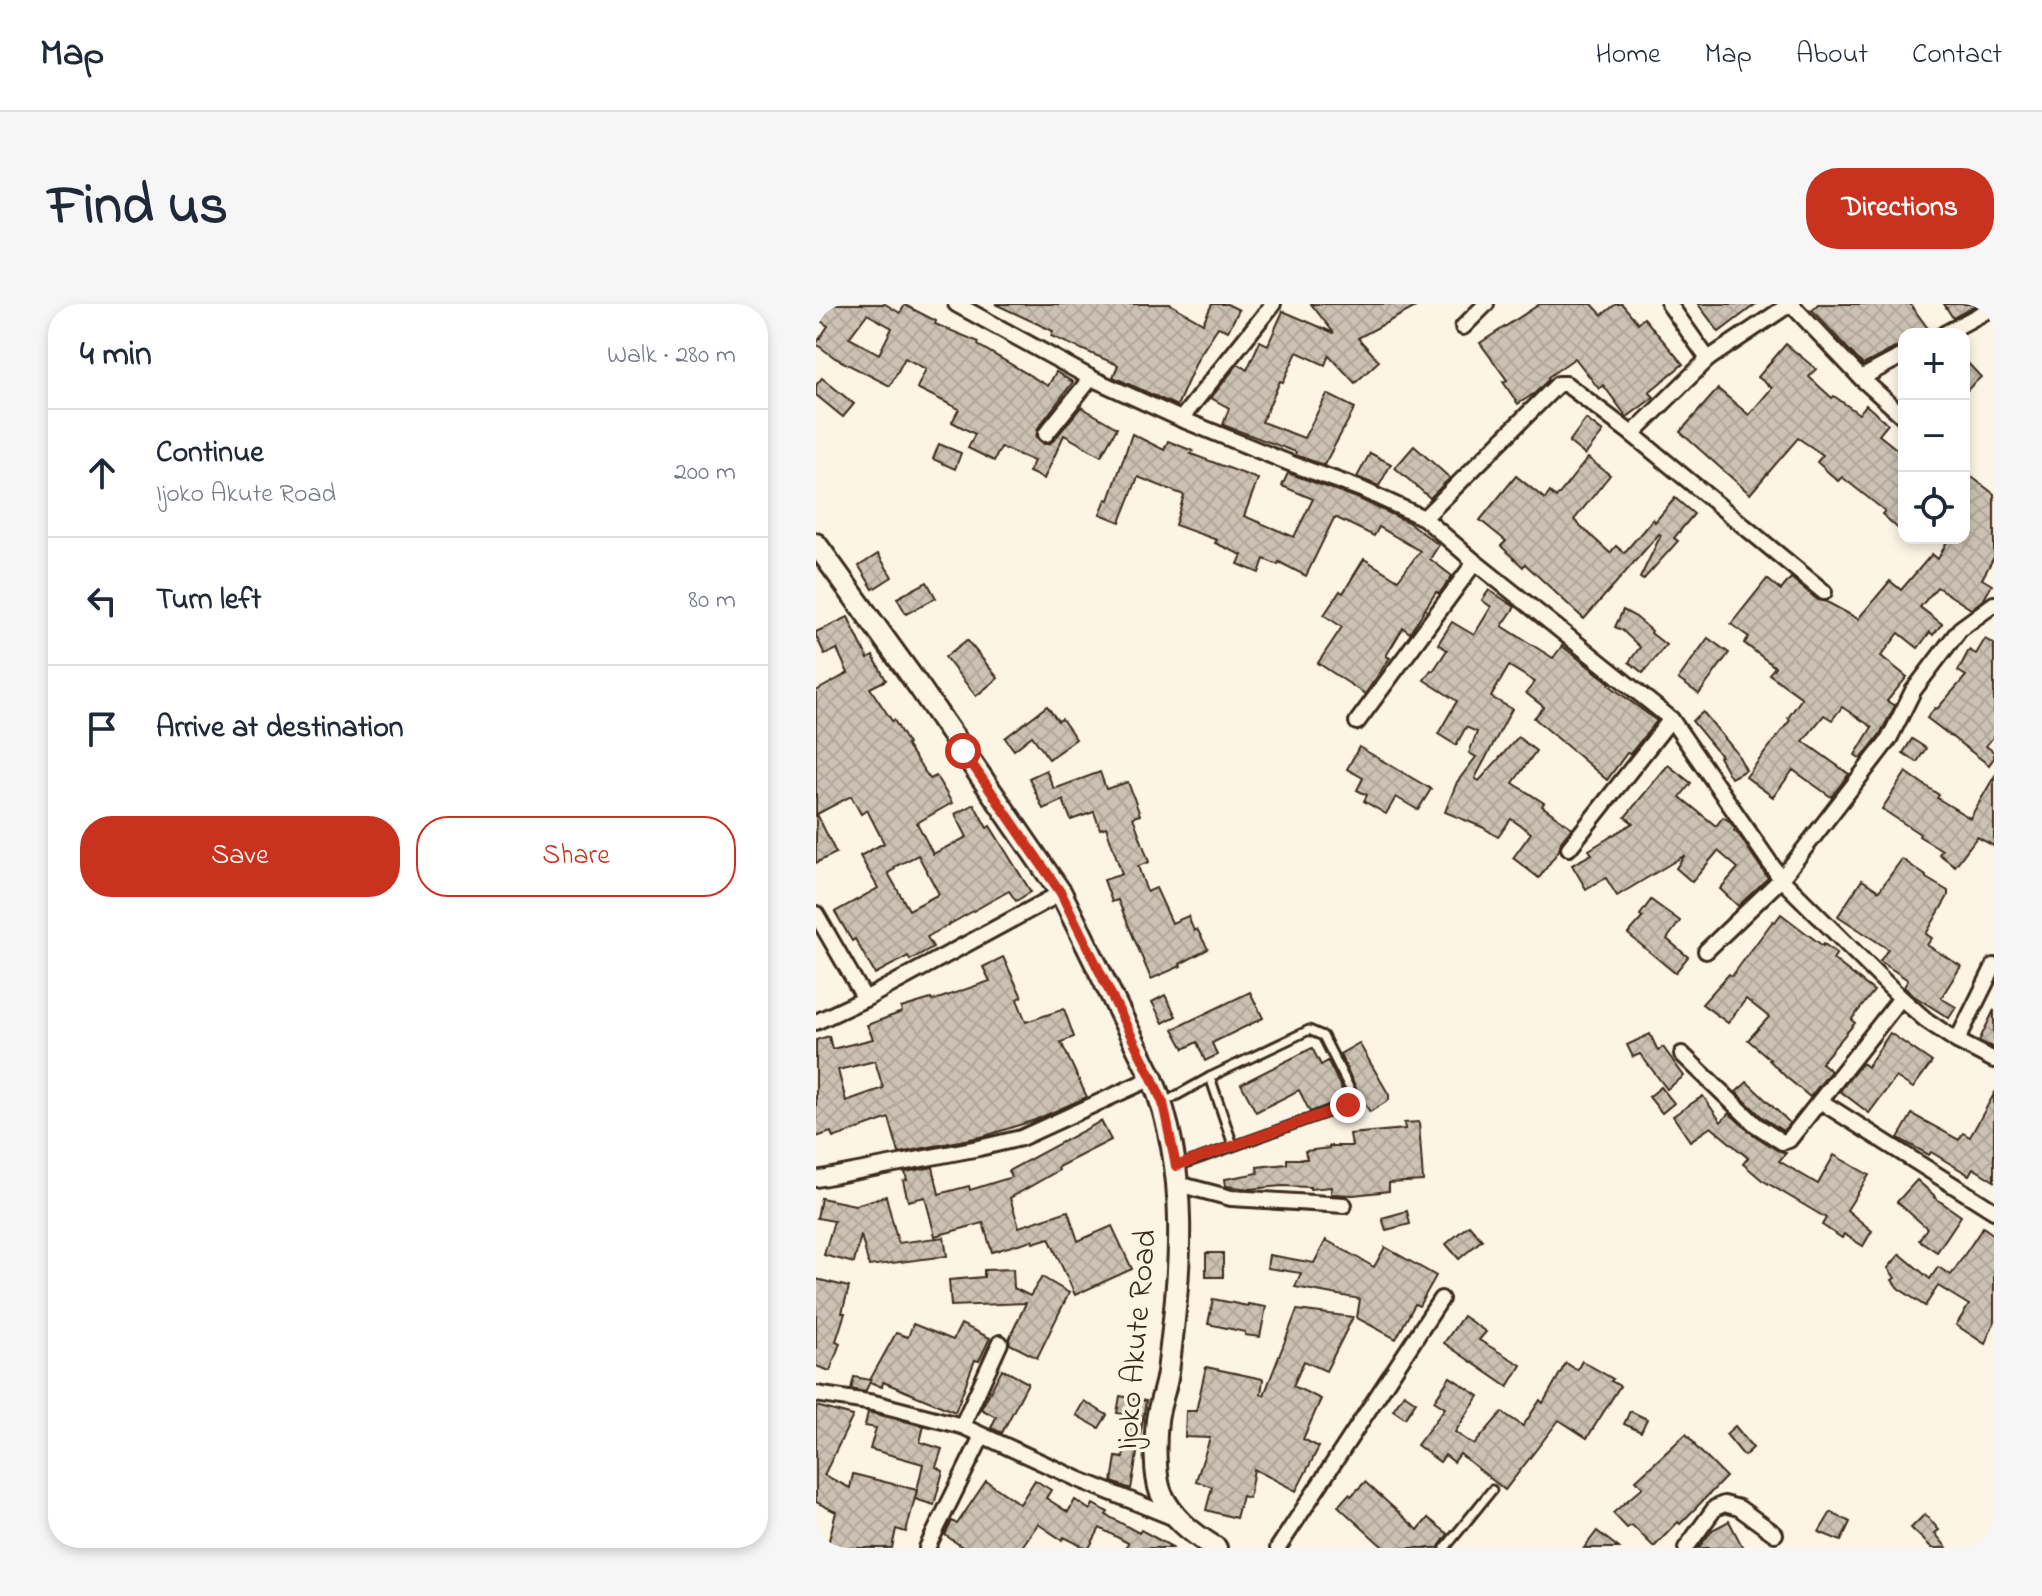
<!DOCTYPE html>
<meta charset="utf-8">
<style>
body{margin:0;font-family:"Indie Flower",sans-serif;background:#f6f6f7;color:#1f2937}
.controls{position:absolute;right:24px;top:24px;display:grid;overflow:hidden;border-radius:16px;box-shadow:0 4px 12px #0003}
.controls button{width:72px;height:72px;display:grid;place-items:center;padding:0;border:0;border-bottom:2px solid #e0e1e3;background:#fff;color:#1f2937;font:40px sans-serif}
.stop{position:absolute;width:24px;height:24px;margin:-18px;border:6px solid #c8321e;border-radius:50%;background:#fff}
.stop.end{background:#c8321e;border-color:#fff;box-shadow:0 2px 8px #0008}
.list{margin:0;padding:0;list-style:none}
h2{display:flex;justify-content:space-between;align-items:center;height:104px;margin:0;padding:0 32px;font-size:34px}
h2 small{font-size:26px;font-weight:400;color:#747a83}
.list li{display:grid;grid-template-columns:52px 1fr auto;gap:24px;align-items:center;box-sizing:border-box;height:128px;padding:0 32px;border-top:2px solid #e0e1e3}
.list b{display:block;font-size:30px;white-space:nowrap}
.list p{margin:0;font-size:26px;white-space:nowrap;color:#747a83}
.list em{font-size:26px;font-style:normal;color:#747a83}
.actions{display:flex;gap:16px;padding:24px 32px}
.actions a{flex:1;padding:18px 0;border:2px solid #c8321e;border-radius:32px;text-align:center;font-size:28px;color:#c8321e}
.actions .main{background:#c8321e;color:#fff}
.icon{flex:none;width:44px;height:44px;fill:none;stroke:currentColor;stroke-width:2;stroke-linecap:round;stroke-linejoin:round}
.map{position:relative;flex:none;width:1178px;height:1244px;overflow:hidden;border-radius:32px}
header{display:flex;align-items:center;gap:48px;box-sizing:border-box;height:112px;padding:0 40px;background:#fff;border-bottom:2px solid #e0e1e3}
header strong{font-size:38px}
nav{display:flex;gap:44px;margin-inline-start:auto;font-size:28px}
.intro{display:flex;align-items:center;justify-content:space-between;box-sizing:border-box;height:192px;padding:0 48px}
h1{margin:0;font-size:56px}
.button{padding:20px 36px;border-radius:32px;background:#c8321e;color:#fff;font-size:28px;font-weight:700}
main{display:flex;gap:48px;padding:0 48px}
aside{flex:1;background:#fff;border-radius:32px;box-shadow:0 4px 12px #0003}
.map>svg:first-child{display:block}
.building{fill:url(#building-cross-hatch);stroke:#3b2a1e;stroke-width:2;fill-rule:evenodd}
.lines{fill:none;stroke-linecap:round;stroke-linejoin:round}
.lane-casing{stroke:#3b2a1e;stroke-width:13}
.street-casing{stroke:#3b2a1e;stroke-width:20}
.secondary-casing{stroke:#3b2a1e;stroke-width:26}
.lane{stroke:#fcf5e5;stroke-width:7}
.street{stroke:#fcf5e5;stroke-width:14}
.secondary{stroke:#fcf5e5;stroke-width:20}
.route{stroke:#c8321e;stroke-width:10}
.labels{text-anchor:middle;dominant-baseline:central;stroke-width:7;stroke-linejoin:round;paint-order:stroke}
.street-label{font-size:32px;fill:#3b2a1e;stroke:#fcf5e5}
</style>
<header>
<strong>Map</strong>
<nav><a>Home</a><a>Map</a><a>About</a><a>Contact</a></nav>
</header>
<div class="intro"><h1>Find us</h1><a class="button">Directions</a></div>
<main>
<aside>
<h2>4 min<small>Walk · 280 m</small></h2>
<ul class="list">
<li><svg class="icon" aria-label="ahead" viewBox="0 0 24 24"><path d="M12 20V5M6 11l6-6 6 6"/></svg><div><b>Continue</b><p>Ijoko Akute Road</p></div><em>200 m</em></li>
<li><svg class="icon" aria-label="left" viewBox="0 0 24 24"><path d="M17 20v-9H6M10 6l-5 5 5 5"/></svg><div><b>Turn left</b></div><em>80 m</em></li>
<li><svg class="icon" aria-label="arrive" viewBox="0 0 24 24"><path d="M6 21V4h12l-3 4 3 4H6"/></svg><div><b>Arrive at destination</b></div></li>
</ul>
<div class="actions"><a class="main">Save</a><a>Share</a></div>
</aside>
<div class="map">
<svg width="1178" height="1244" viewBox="0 0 1178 1244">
<defs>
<pattern id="building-cross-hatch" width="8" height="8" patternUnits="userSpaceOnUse" patternTransform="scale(2)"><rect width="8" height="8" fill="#ccc2b3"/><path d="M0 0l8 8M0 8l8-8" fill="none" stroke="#b0a79a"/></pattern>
</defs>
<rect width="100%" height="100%" fill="#fcf5e5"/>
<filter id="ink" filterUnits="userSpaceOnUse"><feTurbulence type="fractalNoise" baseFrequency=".0125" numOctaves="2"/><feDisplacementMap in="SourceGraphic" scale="16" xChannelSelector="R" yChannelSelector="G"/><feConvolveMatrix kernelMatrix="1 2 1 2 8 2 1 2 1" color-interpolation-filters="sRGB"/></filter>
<g filter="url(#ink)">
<g class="building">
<path d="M0,0H69L84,9L89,1L120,17L119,20L163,38L162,41L232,82L240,68L257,78L222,124L220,133L228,140H233L238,136L265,103L301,124L285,152L248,131L228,175L213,168L218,157L185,143L178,157L152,144L159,130L136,118L143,105L101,84L110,65L89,54L74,82L19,54L0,40L12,22L0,14ZM51,10L76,24L63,50L33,34Z"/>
<polygon points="179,0 354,0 387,19 396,0 411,0 423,6 412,27 402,23 382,54 361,102 297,73 302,61 235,32 237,27"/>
<polygon points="495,0 605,0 542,34 563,57 539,79 513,51 509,61 481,48 467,78 464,77 446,118 488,134 511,90 539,104 508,161 479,151 480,148 407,121 413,104 395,94 422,60 431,66 444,37 452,41 467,7 518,29"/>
<polygon points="724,0 776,0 786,11 800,0 806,0 822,19 828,14 867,60 833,88 838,93 811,113 787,81 783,85 759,54 732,73 733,75 719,89 702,100 687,78 691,76 664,39"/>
<polygon points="882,0 940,0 903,28"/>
<polygon points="1002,0 1094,0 1116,30 1088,30 1088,37 1079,44 1047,61 996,6"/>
<polygon points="1128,0 1162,0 1137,14"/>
<polygon points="970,40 1000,65 993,73 1016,94 1018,92 1043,110 1050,101 1072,120 1063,131 1088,151 1088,230 1066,210 1069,207 1026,173 1022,177 1001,158 1007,151 982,134 934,190 864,128 902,85 933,111 956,84 942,73"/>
<polygon points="1148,55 1165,73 1148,89"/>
<polygon points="6,74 38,100 27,113 0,91 0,81"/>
<polygon points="770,115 787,128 769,151 753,138"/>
<polygon points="316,130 348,146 352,137 377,147 375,150 442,175 428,212 478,233 497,195 466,182 472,169 541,194 592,218 623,241 614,255 636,272 623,290 620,288 594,329 587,324 570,352 574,354 549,390 502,359 526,323 508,311 524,287 527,289 548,255 582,276 604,247 563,223 558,232 521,214 518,214 490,272 463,258 462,261 448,255 443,269 422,260 426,251 399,239 401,236 359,221 368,191 322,173 304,218 284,210 290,195 293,196"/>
<polygon points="123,140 145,149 139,165 117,155"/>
<polygon points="598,142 634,174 614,194 579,164"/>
<polygon points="554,149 575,160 563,182 541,173"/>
<polygon points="772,154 794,171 758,216 794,249 800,242 808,249 837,215 839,218 859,194 878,210 858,234 862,237 827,276 824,274 845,231 843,230 768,315 709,260 707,263 685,242 690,237 664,216 700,172 729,195 734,188 740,194"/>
<polygon points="1148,167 1178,190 1178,253 1166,275 1176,281 1168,295 1155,305 1121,283 1104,303 1126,320 1117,331 1114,328 1102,344 1083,329 1065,352 1091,373 1071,397 1079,402 1064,430 1045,455 1039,451 1056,423 1026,403 1016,416 1008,411 987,437 1033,470 1015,493 977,466 957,493 930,473 974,416 972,414 986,394 953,370 959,363 928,339 933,333 915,320 951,275 965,286 975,274 1002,296 1011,298 1042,315 1074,277 1085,286 1116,250 1122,255 1133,234 1148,234"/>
<polygon points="62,250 76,273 57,285 43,262"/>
<polygon points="111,278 120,294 90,310 81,294"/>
<polygon points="673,286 699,303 686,322 737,354 746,342 794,379 793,381 841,417 814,450 811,449 791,476 718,414 728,403 710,389 719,378 693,362 675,393 696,405 659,474 663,477 702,433 720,447 697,479 728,499 726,502 756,524 745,538 743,546 723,574 697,554 715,529 695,515 682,533 666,523 629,508 641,478 660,453 653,449 661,428 650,423 640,441 622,430 641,397 608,376 615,366 617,367 631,346 622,340 636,318 658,331 675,303 666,296"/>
<polygon points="807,306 820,313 836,327 835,329 850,341 827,369 813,358 824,343 806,326 799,323"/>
<path d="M32,313L52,355L57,352L70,376L54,384L76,417L78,416L92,440L90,441L114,475L120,472L136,499L101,519L117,550L151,533L139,510L158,500L171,524L174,522L215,588L200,597L193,587L111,633L117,643L94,656L92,652L59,670L39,635L36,637L19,608L62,584L44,552L68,539L51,506L45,510L35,492L1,510L20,549L0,559V387L32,369L21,345L9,351L0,332V328ZM102,551L123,590L93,606L72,569L79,565L78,563Z"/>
<polygon points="892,334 913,349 883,390 862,375"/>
<polygon points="1169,335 1178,340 1178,432 1170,442 1178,448 1178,454 1173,461 1111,414 1119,404 1121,405 1150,372 1142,367 1153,346 1160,350"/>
<polygon points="151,336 182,374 160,392 129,353"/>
<polygon points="231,402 242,417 246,415 260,435 233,455 216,432 198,446 189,434"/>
<polygon points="887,408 921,449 930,466 915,474 903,453 905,452 876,417"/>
<polygon points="1096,435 1110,444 1101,458 1087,449"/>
<polygon points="543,443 615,485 602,506 580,493 570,510 548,497 551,491 541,486 547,474 531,465"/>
<polygon points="852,461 875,479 864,493 900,522 907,513 913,517 919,525 918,527 923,531 952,574 922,602 904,585 922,564 902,547 876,578 860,564 869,551 801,592 790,574 770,585 756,561 776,550 773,546 817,519 809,513"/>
<polygon points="230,466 238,485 284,468 290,485 312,478 324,511 317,513 333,558 322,562 331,588 340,584 356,619 372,612 378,627 381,625 392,645 364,660 365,662 335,675 302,596 296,598 288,576 306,570 290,523 284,525 278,508 255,516 247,496 227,505 213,474"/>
<polygon points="1090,468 1123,491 1121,494 1154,514 1178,473 1178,542 1161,533 1139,562 1123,550 1126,546 1103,532 1104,530 1066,505"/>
<polygon points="1086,555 1110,572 1110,574 1132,587 1132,592 1110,630 1116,634 1111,641 1145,662 1125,694 1140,703 1133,714 1098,692 1088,683 1092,676 1064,657 1072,645 1022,612 1046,576 1063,587"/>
<polygon points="835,596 864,617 851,635 872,653 859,669 812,630 827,613 824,611"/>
<polygon points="965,610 1007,642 1008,640 1021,649 1017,655 1058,687 1036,715 1039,719 1005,759 1015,767 994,793 970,773 953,756 954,755 932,736 953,713 930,695 912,719 886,700 913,670 916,672 957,617 959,618"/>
<path d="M187,653L206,693L201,695L210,718L248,705L258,733L245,738L271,793L219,816L169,832L83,849L73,814L17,834L15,828L0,833V736L13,732L16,745L57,735L51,721L86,708L85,704L115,695L116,697L174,677L167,663ZM59,757L67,784L30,797L22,766Z"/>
<polygon points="434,688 447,714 396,739 401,751 389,757 381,738 368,745 357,725"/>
<polygon points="349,691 360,712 347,719 336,698"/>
<polygon points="1178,706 1178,744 1163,737"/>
<polygon points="1074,729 1116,758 1097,784 1080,773 1053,809 1024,787 1046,759 1051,763"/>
<polygon points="834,730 842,747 847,743 868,772 851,785 824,750 817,753 811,741"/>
<polygon points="543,739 573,791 573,796 554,808 543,791 524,750"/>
<polygon points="496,744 505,761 512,757 530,794 494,808 483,786 440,808 425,780"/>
<polygon points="931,778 974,819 967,827 946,813 920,788"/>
<polygon points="845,783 858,799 846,809 833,793"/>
<polygon points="1178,790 1178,877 1157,864 1153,871 1115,848 1113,851 1082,834 1096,810 1143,836 1147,829 1154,833"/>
<polygon points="887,792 905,818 913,809 935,829 961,846 970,849 963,857 1002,880 1018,851 1053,871 1031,906 1056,927 1047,942 1028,930 1026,934 1006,921 1010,914 946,876 927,860 932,854 895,823 874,837 857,812"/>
<polygon points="285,817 295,836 242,863 243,866 194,894 203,923 252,907 262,937 296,922 316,965 259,991 233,934 217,939 216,936 176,948 167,919 119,932 109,893 92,897 87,877 91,876 89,868 117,863 123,890 153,882 154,886 196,873 192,867"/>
<polygon points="603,818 607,877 573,879 573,887 537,891 515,890 515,883 494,885 494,883 466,882 434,885 410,882 409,875 442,869 441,863 471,860 471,855 491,855 489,847 513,844 513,842 536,842 534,830 589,825 588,819"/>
<polygon points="1101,876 1119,892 1118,893 1145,912 1121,948 1103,936 1111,924 1081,898"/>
<polygon points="70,892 82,939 128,933 131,952 53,962 45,931 38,959 8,951 18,917 1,914 5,894 39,901"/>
<polygon points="591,907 594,920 570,926 566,914"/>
<polygon points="653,921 666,936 643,955 630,940"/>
<polygon points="1167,923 1178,931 1178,1018 1169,1040 1140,1021 1153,1001 1122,982 1109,1002 1082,984 1076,976 1079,974 1072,964 1084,950 1114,975 1122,963 1135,971"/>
<polygon points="510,936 558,963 569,943 620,972 603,1002 599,1000 580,1035 541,1014 544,995 479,983 485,969 451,964 453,951 498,959"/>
<rect x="390" y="949" width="17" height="24"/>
<polygon points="197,965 198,984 214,992 226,973 253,989 221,1054 194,1040 193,1035 210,999 135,1002 133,976 168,973 168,966"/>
<polygon points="0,975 33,983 26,1009 29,1009 20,1037 24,1039 14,1067 0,1062"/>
<polygon points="397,995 432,1002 432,1000 450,1003 444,1033 429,1031 429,1028 392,1020"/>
<polygon points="481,1006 537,1013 510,1067 488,1057 477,1082 505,1095 487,1135 503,1143 480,1187 438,1165 433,1194 426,1192 420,1214 390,1206 396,1183 380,1177 394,1134 369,1133 370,1107 380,1107 390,1063 447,1075 445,1090 448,1091"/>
<polygon points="647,1012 670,1028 663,1036 705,1061 692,1083 628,1039"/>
<polygon points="97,1020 137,1036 145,1020 174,1034 163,1057 159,1056 139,1108 67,1078 66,1083 54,1078 49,1088 35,1085 38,1073 54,1076 80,1029 92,1033"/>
<polygon points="766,1057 797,1075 795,1077 804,1082 771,1134 743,1116 689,1186 644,1150 638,1158 629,1151 624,1158 601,1141 629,1104 618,1097 634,1073 663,1092 639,1128 658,1141 686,1108 707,1122 724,1096 727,1099 750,1059 761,1066"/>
<polygon points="186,1065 212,1079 186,1129 175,1124 180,1113 165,1105"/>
<polygon points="588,1090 600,1098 589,1114 577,1106"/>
<polygon points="304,1092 330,1097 315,1185 296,1178 300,1153 307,1154 314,1111 301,1109"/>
<polygon points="268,1097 291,1111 283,1124 260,1111"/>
<polygon points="0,1102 37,1112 8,1171 34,1184 37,1170 101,1186 90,1228 80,1225 76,1244 11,1244 20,1208 0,1198"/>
<polygon points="814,1107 831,1115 825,1128 808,1120"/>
<polygon points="52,1108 108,1122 104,1138 126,1145 120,1163 127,1167 118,1201 99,1195 107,1160 54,1145 60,1124 49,1122"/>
<polygon points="919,1122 937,1144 928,1152 910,1130"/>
<polygon points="870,1130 879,1140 878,1141 910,1173 864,1220 862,1218 838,1243 816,1221 811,1224 797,1209 827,1183 820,1176"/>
<polygon points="219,1176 235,1186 230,1194 252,1208 259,1196 274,1206 277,1200 292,1208 290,1211 323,1229 325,1226 358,1244 309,1244 312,1239 284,1224 273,1244 270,1244 248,1233 246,1236 222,1220 205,1244 148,1244 129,1231 136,1217 141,1220 170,1177 204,1200"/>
<polygon points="549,1178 602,1226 612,1214 632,1230 622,1244 568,1244 522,1202 533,1190 535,1192"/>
<polygon points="1015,1208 1034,1218 1025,1237 1003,1228"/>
<polygon points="1109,1210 1123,1226 1119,1229 1131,1244 1116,1244 1095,1224"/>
<polygon points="913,1217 927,1244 882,1244 896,1227 896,1226"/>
<polygon points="781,1227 803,1244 768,1244"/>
</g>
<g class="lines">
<defs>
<g id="lane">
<polyline points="394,773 417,841"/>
<polyline points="349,798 394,773 493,726 507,732 537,791 536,797 532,801 362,862"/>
<polyline points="629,1244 676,1186"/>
</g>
<g id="street">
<polyline points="140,0 275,74 365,115 476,160 545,185 608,214 659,258 855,415 965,575 1085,694 1110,716 1141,737 1178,756"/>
<polyline points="853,0 892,55"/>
<polyline points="975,0 1045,74 1088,113"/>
<polyline points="647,23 670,0"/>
<polyline points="1128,30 1178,3"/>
<polyline points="1045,74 1088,51"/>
<polyline points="365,115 457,0"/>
<polyline points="230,130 275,74"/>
<polyline points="816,130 892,55 974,0"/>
<polyline points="608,214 742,80 750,80 816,130 1008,288"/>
<polyline points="541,418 659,258"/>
<polyline points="753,544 855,415"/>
<polyline points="0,610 49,695"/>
<polyline points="890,647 965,575 1073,435 1097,387 1144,325 1178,300"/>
<polyline points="0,718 49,695 245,589"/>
<polyline points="1141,737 1178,662"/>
<polyline points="866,750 940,821 966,838 973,836 1085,694"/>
<polyline points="1004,797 1178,907"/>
<polyline points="0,875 163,844 205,834 336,774"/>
<polyline points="362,880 415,894 528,901"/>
<polyline points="0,1090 58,1099 146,1122 264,1176 361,1215"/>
<polyline points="146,1122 184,1039"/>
<polyline points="111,1244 166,1132"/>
<polyline points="462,1244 625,995"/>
<polyline points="870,1244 899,1204 908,1200 923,1204 959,1230"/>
</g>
<path id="secondary" d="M0,240L104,384L245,589L336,774C375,868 364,970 352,1068C350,1085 343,1100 341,1116C339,1134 338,1172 345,1189C356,1214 377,1230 400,1244"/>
</defs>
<use href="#lane" class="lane-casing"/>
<use href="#street" class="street-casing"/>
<use href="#secondary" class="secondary-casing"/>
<use href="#lane" class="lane"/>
<use href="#street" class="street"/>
<use href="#secondary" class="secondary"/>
</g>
</g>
<g class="lines" filter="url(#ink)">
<polyline class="route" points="147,447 245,589 336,774 347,799 360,862 532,801"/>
</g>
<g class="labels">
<g class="street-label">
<text transform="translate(322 1036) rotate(-85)">Ijoko Akute Road</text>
</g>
</g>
</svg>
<div class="controls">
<button>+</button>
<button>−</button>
<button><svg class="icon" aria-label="locate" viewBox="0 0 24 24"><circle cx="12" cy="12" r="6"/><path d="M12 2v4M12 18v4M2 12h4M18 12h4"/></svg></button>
</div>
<div class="stop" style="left:147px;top:447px"></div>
<div class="stop end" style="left:532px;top:801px"></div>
</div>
</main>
